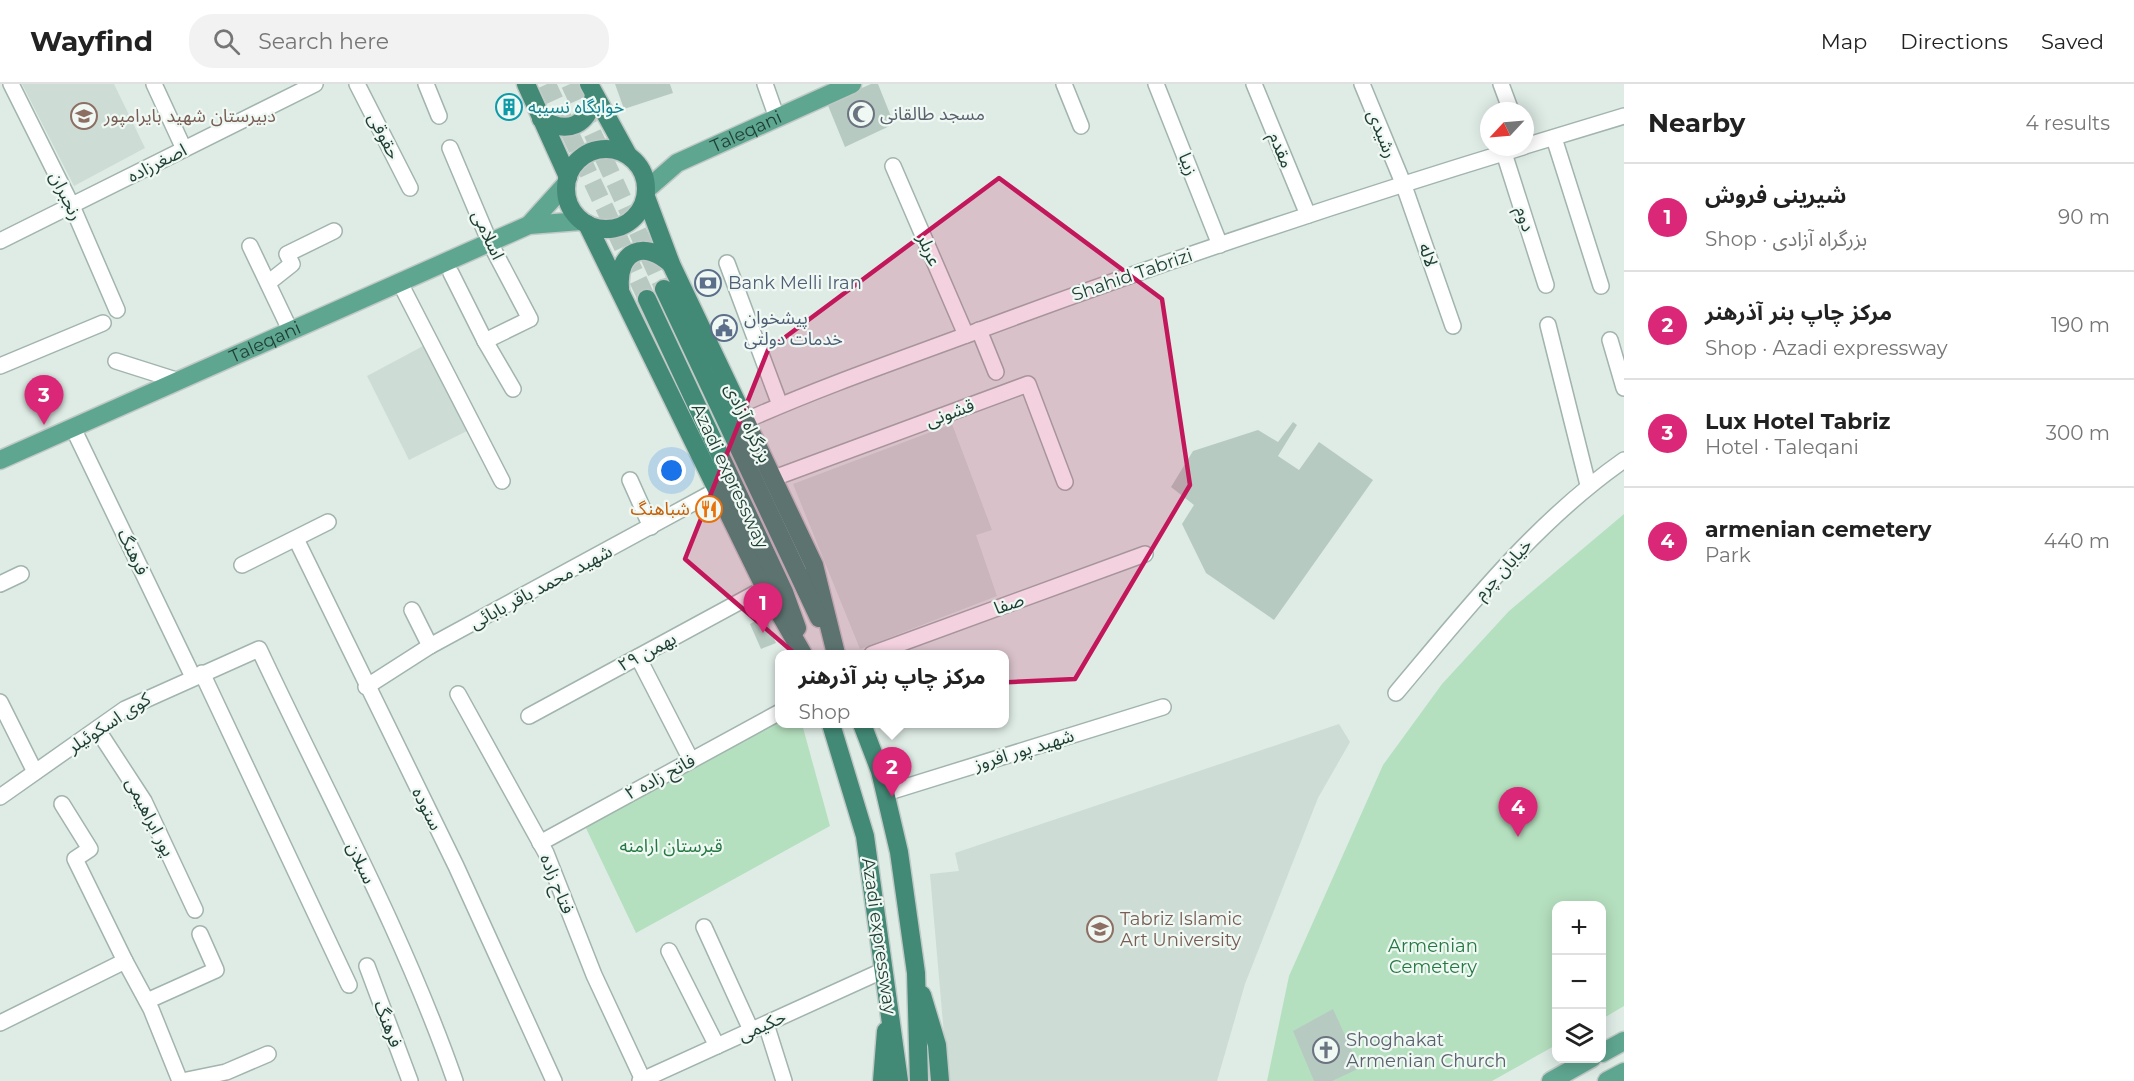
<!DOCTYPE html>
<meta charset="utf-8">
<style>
body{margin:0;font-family:Montserrat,"Noto Sans Arabic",sans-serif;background:#f2f2f2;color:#222}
.controls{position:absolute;right:18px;bottom:18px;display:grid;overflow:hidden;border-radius:12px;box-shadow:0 3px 15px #0003}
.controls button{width:54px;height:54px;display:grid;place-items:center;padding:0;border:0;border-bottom:2px solid #e0e0e0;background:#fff;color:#222;font:30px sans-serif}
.compass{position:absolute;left:1480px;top:18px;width:54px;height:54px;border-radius:50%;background:#fff;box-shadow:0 3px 15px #0003;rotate:244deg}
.you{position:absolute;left:672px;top:387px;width:21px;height:21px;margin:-15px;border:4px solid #fff;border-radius:50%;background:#1a73e8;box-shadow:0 0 0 9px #1a73e833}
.badge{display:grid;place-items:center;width:39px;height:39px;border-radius:50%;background:#db2777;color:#fff;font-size:20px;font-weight:700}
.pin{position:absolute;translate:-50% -50px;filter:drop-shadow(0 2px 3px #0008)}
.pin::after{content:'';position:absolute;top:32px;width:21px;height:18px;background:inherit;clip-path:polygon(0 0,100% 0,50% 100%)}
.popup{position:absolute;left:775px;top:566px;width:234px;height:78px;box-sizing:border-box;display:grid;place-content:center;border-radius:12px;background:#fff;filter:drop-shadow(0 2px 4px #0005);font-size:20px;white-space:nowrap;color:#767676}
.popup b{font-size:22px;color:#222}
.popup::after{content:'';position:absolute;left:50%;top:100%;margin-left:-12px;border:12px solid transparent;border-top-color:#fff}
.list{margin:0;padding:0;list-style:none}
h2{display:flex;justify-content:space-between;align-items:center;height:78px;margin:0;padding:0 24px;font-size:26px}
h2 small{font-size:20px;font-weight:400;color:#767676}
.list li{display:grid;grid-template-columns:39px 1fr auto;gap:18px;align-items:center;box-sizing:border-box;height:108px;padding:0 24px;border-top:2px solid #e0e0e0}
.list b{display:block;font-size:22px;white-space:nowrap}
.list p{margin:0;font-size:20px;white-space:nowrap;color:#767676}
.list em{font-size:20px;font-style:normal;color:#767676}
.icon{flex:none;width:33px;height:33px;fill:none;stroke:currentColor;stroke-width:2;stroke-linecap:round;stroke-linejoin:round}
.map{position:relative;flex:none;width:1624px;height:997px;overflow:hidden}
header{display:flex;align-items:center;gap:36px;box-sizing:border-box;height:84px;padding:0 30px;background:#fff;border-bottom:2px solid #e0e0e0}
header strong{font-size:28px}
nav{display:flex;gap:33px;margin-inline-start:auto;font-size:21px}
.search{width:420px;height:54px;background:#f2f2f2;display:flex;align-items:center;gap:15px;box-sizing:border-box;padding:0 21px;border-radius:24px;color:#767676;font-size:22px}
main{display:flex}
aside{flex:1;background:#fff}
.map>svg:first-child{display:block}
.built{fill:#cddcd5}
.green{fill:#b5e0bf}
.building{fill:#b7cac1}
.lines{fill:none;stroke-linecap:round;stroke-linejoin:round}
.trunk-tunnel{stroke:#b8c9c2;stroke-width:18;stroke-dasharray:18 9;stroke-linecap:butt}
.minor-casing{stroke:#a1b4ad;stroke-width:18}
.primary-casing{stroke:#c0c9c6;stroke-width:21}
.trunk-casing{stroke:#c0c9c6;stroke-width:21}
.minor{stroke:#fff;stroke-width:15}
.primary{stroke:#5fa691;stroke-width:18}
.trunk{stroke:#438a76;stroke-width:18}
.marked{fill:#c2185b;fill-opacity:0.2;stroke:#c2185b;stroke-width:4.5;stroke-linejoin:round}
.labels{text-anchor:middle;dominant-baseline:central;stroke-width:4.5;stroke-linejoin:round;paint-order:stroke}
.culture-label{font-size:18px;fill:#0d838f;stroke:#f0f8f4;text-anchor:start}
.worship-label{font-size:18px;fill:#5b616d;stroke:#f0f8f4;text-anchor:start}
.education-label{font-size:18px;fill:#785e54;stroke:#f0f8f4;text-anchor:start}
.street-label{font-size:18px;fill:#1e3e34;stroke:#f0f8f4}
.service-label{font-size:18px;fill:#4e5e75;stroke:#f0f8f4;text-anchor:start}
.food-label{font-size:18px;fill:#c56008;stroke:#f0f8f4;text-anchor:end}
.park-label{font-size:18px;fill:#247942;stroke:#f0f8f4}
</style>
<header>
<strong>Wayfind</strong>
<div class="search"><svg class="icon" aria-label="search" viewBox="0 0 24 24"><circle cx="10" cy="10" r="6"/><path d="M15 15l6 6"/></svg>Search here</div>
<nav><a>Map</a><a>Directions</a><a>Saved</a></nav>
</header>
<main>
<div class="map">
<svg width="1624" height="997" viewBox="0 0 1624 997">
<rect width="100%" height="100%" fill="#dfece6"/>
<g class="built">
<polygon points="22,0 114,0 145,64 74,102"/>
<polygon points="425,261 469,346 409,376 367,292"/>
<polygon points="952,340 992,446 976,451 997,512 860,565 793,400"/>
<polygon points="1339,640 1350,658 1318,714 1245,900 1217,997 948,997 930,790 959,787 955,769"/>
</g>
<g class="green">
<polygon points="1624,430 1624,922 1602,935 1602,822 1556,822 1556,961 1492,997 1267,997 1289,892 1383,681 1442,600 1509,527"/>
<polygon points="779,637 780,640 802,640 830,742 636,849 584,740"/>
</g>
<g class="building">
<polygon points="615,0 670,0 673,9 624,25"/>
<polygon points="871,0 878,0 894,40 845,63 827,19"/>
<polygon points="509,13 516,29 508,33 501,16"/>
<polygon points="716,189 721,204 700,209 695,195"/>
<polygon points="1293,338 1297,341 1278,372 1299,386 1319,358 1373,396 1274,536 1206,489 1182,440 1194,421 1171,403 1193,367 1258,346 1278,358"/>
<polygon points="713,411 723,430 704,439 696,421"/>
<polygon points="765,532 776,559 761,565 750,540"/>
<polygon points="1333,925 1360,984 1332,997 1314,997 1293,947"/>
</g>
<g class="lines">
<g class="trunk-tunnel">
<polyline points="547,0 647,215"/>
<polyline points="570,0 664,205"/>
</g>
<defs>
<g id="minor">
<polyline points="11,0 72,122 117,226"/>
<polyline points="154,0 184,65"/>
<polyline points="357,0 410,104"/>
<polyline points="426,0 439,32"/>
<polyline points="765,0 777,34"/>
<polyline points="1064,0 1081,42"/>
<polyline points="1156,0 1220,161"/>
<polyline points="1254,0 1308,131"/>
<polyline points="1362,0 1403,99 1453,242"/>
<polyline points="1501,0 1511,27"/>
<polyline points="1554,54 1601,202"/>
<polyline points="1525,62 1624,32"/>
<polyline points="450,64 490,159 530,235 485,257"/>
<polyline points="1504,69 1546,201"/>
<polyline points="893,82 966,251"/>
<polyline points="0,157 315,0"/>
<polyline points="250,162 291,248"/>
<polyline points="727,179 780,321"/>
<polyline points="451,189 485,257 513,305"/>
<polyline points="268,199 292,180 287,170 334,147"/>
<polyline points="400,199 502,397"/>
<polyline points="1548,241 1588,401"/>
<polyline points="979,246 996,288"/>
<polyline points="1610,256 1624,304"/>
<polyline points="116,277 179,297"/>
<polyline points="0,282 103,239"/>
<path d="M747,336C823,302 902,275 980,246C1159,179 1340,119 1523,63"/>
<polyline points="73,344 193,593"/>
<polyline points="774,394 1028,300 1065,398"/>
<polyline points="630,396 651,443"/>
<polyline points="296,455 456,782 554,997"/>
<polyline points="242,481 328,438"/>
<polyline points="0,500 21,490"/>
<polyline points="412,526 430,562"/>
<polyline points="872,570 1145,470"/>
<polyline points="638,573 691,676"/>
<polyline points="202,589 349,901"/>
<polyline points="366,603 430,562 717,406"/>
<path d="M1396,609C1466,526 1534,439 1624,376"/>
<polyline points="458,610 546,769 594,891 643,996"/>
<polyline points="0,618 35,688"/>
<polyline points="529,632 765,504"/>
<polyline points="97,645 144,717 195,826"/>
<polyline points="886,709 1163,623"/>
<path d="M0,713L125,625L259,565C326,708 403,848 455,997"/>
<polyline points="62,720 90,765 75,775 125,877"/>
<polyline points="540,759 780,628"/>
<polyline points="704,843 751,946"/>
<polyline points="669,867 717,962"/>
<polyline points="367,882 410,997"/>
<polyline points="147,917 216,886 200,850"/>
<polyline points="0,939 125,877 151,925 180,997"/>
<polyline points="766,940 784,997"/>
<polyline points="182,997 226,988 268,970"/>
<polyline points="640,997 884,886"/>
</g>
<g id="primary">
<path id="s1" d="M646,106L677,79L852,0"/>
<polyline points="529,141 566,100"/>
<path id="s2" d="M0,376L529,141L581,137"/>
<polyline points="1602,969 1624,957"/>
<polyline points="1551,997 1592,974"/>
<polyline points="1607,997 1624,988"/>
</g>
<g id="trunk">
<polyline points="526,0 568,93"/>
<polyline points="589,0 628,71"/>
<path d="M541,35C568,51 588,42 594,11"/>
<circle cx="606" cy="105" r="40"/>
<polyline points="646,113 671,180 814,481 836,570"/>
<polyline points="587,140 765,504 803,570"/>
<path d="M620,204C617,167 644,155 671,180"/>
<polyline points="664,205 819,534"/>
<polyline points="647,215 784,508 797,544"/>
<polyline points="831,640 865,752 899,997"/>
<polyline points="862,640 880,687 899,768 916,889 919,997"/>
<polyline points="922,911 937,961 940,997"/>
<polyline points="882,997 886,947"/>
</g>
</defs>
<use href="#minor" class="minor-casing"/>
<use href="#primary" class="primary-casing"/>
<use href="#trunk" class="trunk-casing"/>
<use href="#minor" class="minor"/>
<use href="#primary" class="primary"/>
<use href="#trunk" class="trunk"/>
</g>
<path class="marked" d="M999,94L1162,215L1190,401L1075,595L837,606L685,475L768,266Z"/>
<defs>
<symbol id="building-ring" viewBox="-11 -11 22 22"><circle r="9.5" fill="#f0f8f4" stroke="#0f9aa8" stroke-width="1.5"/><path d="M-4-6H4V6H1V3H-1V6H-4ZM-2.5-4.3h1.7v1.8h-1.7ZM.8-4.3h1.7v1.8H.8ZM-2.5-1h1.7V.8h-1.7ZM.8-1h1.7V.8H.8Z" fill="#0f9aa8"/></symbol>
<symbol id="mosque-ring" viewBox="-11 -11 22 22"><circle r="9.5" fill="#f0f8f4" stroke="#6b7280" stroke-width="1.5"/><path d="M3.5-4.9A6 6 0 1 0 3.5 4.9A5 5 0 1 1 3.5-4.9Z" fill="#6b7280"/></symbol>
<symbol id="school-ring" viewBox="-11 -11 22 22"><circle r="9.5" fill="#f0f8f4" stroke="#8d6e63" stroke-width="1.5"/><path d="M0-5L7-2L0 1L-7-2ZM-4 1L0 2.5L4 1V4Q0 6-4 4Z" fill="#8d6e63"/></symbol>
<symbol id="bank-ring" viewBox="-11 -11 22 22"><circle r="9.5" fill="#f0f8f4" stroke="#5c6f8a" stroke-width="1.5"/><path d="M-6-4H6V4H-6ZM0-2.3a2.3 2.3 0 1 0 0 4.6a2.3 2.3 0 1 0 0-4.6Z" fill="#5c6f8a"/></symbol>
<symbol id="civic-ring" viewBox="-11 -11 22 22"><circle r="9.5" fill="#f0f8f4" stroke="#5c6f8a" stroke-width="1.5"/><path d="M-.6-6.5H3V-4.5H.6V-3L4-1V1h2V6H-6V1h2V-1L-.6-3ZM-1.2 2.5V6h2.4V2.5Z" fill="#5c6f8a"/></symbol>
<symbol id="restaurant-ring" viewBox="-11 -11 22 22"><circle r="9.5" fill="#f0f8f4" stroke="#e8710a" stroke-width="1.5"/><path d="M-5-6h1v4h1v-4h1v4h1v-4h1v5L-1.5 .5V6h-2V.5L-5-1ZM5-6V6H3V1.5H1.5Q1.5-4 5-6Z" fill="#e8710a"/></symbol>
<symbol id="university-ring" viewBox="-11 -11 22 22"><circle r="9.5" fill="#f0f8f4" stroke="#8d6e63" stroke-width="1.5"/><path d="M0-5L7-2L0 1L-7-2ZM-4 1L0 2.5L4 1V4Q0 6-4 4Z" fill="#8d6e63"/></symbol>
<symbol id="church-ring" viewBox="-11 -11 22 22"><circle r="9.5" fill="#f0f8f4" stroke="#6b7280" stroke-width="1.5"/><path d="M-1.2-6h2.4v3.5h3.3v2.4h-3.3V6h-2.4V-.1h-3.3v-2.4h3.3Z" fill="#6b7280"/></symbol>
</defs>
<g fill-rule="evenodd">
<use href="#building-ring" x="494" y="8" width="30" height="30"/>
<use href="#mosque-ring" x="846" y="15" width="30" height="30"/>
<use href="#school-ring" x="69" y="17" width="30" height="30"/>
<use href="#bank-ring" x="693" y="184" width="30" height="30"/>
<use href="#civic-ring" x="709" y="229" width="30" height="30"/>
<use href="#restaurant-ring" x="694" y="410" width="30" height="30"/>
<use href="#university-ring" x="1085" y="830" width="30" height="30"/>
<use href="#church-ring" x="1311" y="951" width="30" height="30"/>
</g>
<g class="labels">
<g class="culture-label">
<text x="528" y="23">خوابگاه نسیبه</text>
</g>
<g class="worship-label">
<text x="880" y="30">مسجد طالقانی</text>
<text x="1346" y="956">Shoghakat<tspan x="1346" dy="21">Armenian Church</tspan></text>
</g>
<g class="education-label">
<text x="104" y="32">دبیرستان شهید بایرامپور</text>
<text x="1120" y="835">Tabriz Islamic<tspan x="1120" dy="21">Art University</tspan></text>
</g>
<g class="street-label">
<text stroke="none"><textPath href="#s1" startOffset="117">Taleqani</textPath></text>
<text transform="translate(1382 50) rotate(68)">رشیدی</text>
<text transform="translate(384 52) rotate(63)">حقوقی</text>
<text transform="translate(1281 66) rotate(68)">مقدم</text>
<text transform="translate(157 79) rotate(-27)">اصغرزاده</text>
<text transform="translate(1188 80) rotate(68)">زیبا</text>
<text transform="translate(66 112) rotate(64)">رنجبران</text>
<text transform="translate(1525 135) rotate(72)">دوم</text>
<text transform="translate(488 151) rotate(65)">اسلامی</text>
<text transform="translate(929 166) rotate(67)">عربلر</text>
<text transform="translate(1428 171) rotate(71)">لاله</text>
<text transform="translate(1132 191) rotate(-19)">Shahid Tabrizi</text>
<text stroke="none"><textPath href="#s2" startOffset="290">Taleqani</textPath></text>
<text transform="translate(950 329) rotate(-20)">قشونی</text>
<text transform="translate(748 339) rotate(65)">بزرگراه آزادی</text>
<text transform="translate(730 392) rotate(65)">Azadi expressway</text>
<text transform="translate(133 468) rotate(64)">فرهنگ</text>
<text transform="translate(1503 485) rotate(-47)">خیابان چرم</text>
<text transform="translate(541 503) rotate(-28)">شهید محمد باقر بابائی</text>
<text transform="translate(1009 520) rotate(-20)">صفا</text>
<text transform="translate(647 568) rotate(-28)">۲۹ بهمن</text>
<text transform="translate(109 639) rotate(-33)">کوی اسکوئیلر</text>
<text transform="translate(1024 666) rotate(-17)">شهید پور افروز</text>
<text transform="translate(660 693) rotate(-28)">فاتح زاده ۲</text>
<text transform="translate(427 725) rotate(63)">ستوده</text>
<text transform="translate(150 733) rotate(63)">پور ابراهیمی</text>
<text transform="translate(361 779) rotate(65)">سبلان</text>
<text transform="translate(557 800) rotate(68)">فتاح زاده</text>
<text transform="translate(879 852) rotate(82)">Azadi expressway</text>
<text transform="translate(388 940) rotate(69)">فرهنگ</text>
<text transform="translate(762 942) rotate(-24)">حکیمی</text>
</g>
<g class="service-label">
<text x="728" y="199">Bank Melli Iran</text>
<text x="744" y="234">پیشخوان<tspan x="744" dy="21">خدمات دولتی</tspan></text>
</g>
<g class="food-label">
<text x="690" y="425">شباهنگ</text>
</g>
<g class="park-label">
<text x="671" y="762">قبرستان ارامنه</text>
<text x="1433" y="862">Armenian<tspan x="1433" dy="21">Cemetery</tspan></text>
</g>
</g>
</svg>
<div class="controls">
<button>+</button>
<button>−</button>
<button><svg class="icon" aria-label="layers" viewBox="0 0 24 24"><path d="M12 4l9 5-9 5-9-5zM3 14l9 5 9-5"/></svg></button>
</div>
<svg class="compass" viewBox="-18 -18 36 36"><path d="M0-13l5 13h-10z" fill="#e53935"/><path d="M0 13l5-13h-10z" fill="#767676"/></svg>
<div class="you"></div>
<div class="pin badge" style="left:763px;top:549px">1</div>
<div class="pin badge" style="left:892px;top:713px">2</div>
<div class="popup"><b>مرکز چاپ بنر آذرهنر</b>Shop</div>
<div class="pin badge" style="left:44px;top:341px">3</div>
<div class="pin badge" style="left:1518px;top:753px">4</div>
</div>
<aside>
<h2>Nearby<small>4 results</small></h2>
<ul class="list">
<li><span class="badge">1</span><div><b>شیرینی فروش</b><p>Shop · بزرگراه آزادی</p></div><em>90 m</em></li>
<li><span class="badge">2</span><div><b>مرکز چاپ بنر آذرهنر</b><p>Shop · Azadi expressway</p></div><em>190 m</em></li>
<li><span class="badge">3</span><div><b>Lux Hotel Tabriz</b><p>Hotel · Taleqani</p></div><em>300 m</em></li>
<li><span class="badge">4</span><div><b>armenian cemetery</b><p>Park</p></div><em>440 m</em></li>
</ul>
</aside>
</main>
